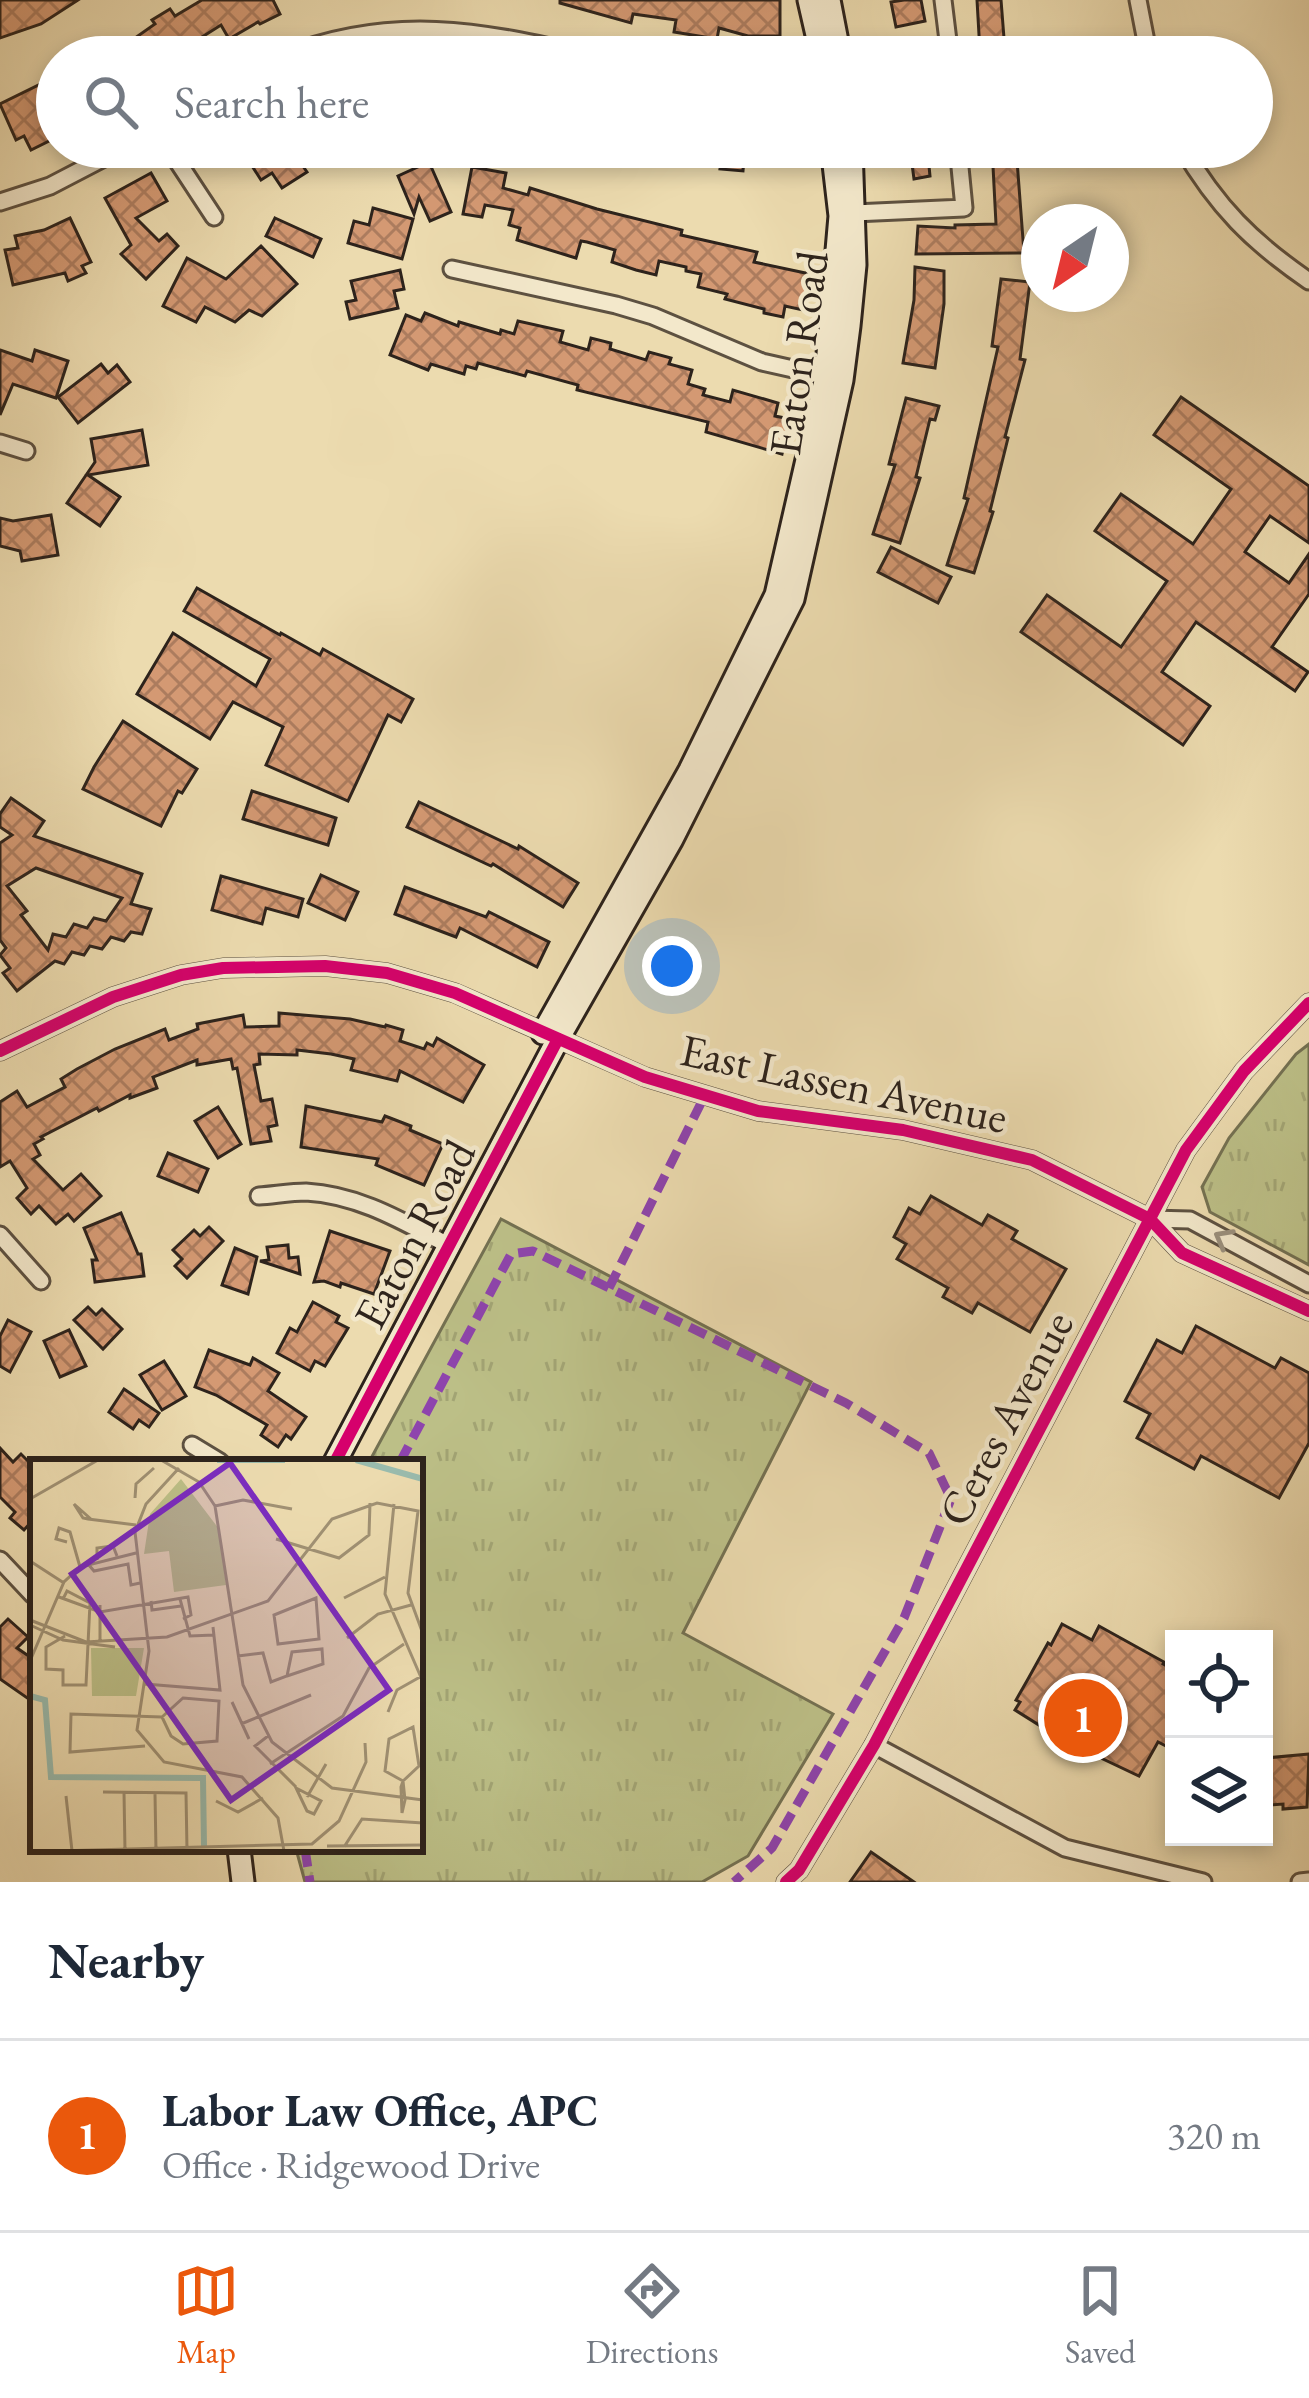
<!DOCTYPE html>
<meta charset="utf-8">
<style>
body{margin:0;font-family:"EB Garamond",serif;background:#f2f2f3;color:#1f2937}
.controls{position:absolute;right:36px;bottom:36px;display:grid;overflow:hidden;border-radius:0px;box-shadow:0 6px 18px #0003}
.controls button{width:108px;height:108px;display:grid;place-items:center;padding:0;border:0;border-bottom:3px solid #e0e1e3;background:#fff;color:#1f2937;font:60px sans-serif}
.compass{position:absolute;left:1021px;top:204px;width:108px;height:108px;border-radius:50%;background:#fff;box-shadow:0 6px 18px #0003;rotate:215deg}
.you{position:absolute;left:672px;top:966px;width:42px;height:42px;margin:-30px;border:9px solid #fff;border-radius:50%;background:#1a73e8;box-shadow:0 0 0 18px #1a73e833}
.badge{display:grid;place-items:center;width:78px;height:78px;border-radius:50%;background:#ea580c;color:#fff;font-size:39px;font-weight:700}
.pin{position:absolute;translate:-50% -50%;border:6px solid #fff;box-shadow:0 3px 12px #0006}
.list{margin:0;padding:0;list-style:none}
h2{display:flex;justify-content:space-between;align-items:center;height:156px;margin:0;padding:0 48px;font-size:51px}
h2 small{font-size:39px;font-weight:400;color:#747a83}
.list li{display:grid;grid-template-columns:78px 1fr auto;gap:36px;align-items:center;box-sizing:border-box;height:192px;padding:0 48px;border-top:3px solid #e0e1e3}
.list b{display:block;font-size:45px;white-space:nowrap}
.list p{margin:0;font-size:39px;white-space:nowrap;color:#747a83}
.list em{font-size:39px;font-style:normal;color:#747a83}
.icon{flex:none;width:66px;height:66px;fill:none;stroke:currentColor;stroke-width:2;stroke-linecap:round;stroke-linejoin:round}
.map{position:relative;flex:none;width:1309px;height:1882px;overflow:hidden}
.search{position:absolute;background:#fff;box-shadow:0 6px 18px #0003;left:36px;right:36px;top:36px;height:132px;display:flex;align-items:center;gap:30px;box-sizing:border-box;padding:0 42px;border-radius:66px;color:#747a83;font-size:45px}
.sheet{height:348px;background:#fff}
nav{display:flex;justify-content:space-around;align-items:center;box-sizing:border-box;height:168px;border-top:3px solid #e0e1e3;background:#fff;font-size:33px;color:#747a83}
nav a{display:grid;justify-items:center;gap:6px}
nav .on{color:#ea580c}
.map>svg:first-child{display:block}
.grass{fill:url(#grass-tufts);stroke:#747152;stroke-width:3}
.building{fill:url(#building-cross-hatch);stroke:#2d231c;stroke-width:3;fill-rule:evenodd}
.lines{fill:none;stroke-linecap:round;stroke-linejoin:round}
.street-casing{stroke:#5d5141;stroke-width:21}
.secondary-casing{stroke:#2d231c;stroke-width:27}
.street{stroke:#f3e8cb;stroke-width:15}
.secondary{stroke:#f3e8cb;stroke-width:21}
.quiet{stroke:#8e44ad;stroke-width:9;stroke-dasharray:18 9;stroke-linecap:butt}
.cycleway-casing{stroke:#f3e8cb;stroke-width:20}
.cycleway{stroke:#d6006c;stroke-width:12}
.oneway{stroke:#9a8f7c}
.labels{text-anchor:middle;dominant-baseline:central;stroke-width:9;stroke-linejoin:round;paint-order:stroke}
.street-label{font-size:45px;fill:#2d231c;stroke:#f3e8cb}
.inset-river{fill:none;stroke:#99bbad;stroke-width:6}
.inset-road{fill:none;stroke:#a09174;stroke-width:3}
.view{fill:#7b2cbf;fill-opacity:0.15;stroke:#7b2cbf;stroke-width:6}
.inset-edge{fill:none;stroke:#2d231c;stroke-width:6}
</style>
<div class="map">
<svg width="1309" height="1882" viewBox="0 0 1309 1882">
<defs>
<pattern id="grass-tufts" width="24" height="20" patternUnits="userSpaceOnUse" patternTransform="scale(3)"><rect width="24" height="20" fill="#bcbf87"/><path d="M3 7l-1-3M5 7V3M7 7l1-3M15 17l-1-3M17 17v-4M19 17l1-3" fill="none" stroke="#a2a474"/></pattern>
<pattern id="building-cross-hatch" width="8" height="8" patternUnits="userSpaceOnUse" patternTransform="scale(3)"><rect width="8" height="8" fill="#d49973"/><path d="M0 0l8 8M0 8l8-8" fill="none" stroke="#ac7c5e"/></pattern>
</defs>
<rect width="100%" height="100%" fill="#ecdbaf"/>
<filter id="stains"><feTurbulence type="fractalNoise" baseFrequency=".00167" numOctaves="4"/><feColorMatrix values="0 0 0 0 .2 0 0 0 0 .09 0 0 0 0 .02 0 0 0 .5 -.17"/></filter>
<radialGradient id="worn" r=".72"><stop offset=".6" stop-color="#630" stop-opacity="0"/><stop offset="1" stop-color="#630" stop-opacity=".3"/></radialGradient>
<g class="grass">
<polygon points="1309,1044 1309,1265 1210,1212 1202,1187 1229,1138 1296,1054"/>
<polygon points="501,1219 811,1382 683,1633 833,1714 748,1856 702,1882 305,1882 296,1849 420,1849 420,1462 369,1462"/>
</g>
<g class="building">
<polygon points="0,0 78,0 41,24 0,38"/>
<polygon points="202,0 273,0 280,14 260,24 258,22 229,39 221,25 191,44 200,57 108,57 155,24 152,20 170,9 175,16"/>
<polygon points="560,0 780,0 780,36 748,36 719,28 717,39 674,32 676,20 633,14 631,23 560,3"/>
<polygon points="904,0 921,0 925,21 896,27 891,2"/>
<polygon points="977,0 1001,0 1005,51 980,52"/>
<polygon points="57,76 57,137 31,150 24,136 16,140 0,104"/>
<polygon points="240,147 316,147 298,159 307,172 282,188 272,173 261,180"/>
<polygon points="643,147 745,147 743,171 720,169 721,163 642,158"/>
<polygon points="771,147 806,147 807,161 773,165"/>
<polygon points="927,147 938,147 941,164 929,166 930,176 914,179 910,149"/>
<polygon points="992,147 1016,147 1024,253 916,254 918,226 955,228 955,225 996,224"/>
<polygon points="429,162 451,212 430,221 419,197 414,214 398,176"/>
<polygon points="472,167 506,173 503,188 528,195 530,188 597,209 682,230 681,235 757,252 754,262 810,274 803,310 785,306 783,317 764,313 764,309 725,299 727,294 698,287 701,274 686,271 686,267 659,261 656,275 636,270 612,262 615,250 587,242 581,241 576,258 517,240 520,228 509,225 513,210 485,205 482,217 463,214"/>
<polygon points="151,173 167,201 136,218 159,241 167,234 178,246 146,279 121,254 131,245 105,198"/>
<polygon points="373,208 413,219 402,259 348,243 354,221 369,225"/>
<polygon points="70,218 91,262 82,266 86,273 68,281 65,273 13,285 5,250 18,248 15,236 44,230"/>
<polygon points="275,218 321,239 313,257 266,236"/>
<polygon points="261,246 297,284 262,316 249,310 235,322 205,307 196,322 163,306 187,258 226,279"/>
<polygon points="915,267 944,271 944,304 935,368 903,363 914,300"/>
<polygon points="400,270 404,289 394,291 398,308 350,319 346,302 356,300 351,281"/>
<polygon points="1001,279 1030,282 1020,359 1025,360 1005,437 1008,438 990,511 993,512 974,573 947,565 968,499 964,498 998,347 992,346"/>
<polygon points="425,313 458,326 459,322 500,334 501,330 514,334 518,321 563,331 560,342 588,350 591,338 611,343 610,349 646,360 649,352 671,358 669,364 692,370 688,384 705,389 703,395 730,402 733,390 778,403 775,416 790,419 782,454 706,432 708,422 577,390 578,385 527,371 525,376 478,363 476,369 466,366 464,374 431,364 428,370 390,355 406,315 421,321"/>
<polygon points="0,350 32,361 35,350 68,361 56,398 13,384 0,415"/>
<polygon points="101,364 108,373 117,365 130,382 78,423 58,397"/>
<polygon points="1181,397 1309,486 1309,543 1270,516 1245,552 1289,583 1309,554 1309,594 1272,647 1308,672 1295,691 1196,622 1162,672 1210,706 1183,745 1021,632 1047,595 1121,647 1167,581 1095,531 1121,494 1193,544 1231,489 1154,435"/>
<polygon points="906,398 939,406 935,420 930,419 916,477 920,478 900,543 873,534 895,465 889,464"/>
<polygon points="142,430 148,465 88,475 120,497 100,526 67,503 95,462 91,439"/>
<polygon points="51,515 58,555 22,561 20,551 0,546 0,518 13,521"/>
<polygon points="891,547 951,577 938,603 878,572"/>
<polygon points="197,588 280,635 281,633 320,655 323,649 413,699 401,722 388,715 348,801 266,765 283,727 233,702 210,739 137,694 173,633 256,686 270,659 184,611"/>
<polygon points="123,721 197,769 182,793 178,791 161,826 83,789 94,767"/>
<polygon points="252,791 336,818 328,845 243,819"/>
<path d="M11,798L44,821L34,836L142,874L131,904L151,909L142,934L131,932L124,941L111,937L102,949L90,946L84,955L72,952L64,964L55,961L17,991L3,973L10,968L0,955L6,948L0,940V843L12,835L0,827V814ZM36,868L122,898L106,921L94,918L87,928L74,924L66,937L53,934L48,950L21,915L27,911L7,886Z"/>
<polygon points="419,802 518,849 519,846 578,883 563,907 493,864 491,866 407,827"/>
<polygon points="321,875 358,892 345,920 308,903"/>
<polygon points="221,876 303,899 298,917 266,908 262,924 212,910"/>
<polygon points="405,887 486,917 489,912 549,942 537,967 460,928 456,937 395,914"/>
<polygon points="279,1013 350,1019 385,1027 386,1025 403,1030 400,1041 424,1049 427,1043 433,1046 437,1038 484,1065 463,1102 400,1071 397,1081 351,1070 354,1059 331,1054 297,1050 297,1055 259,1054 260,1064 254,1065 261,1101 272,1099 277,1125 268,1127 271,1141 251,1144 237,1068 233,1069 231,1059 197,1065 197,1060 153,1077 157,1088 130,1098 130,1095 99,1111 97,1108 41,1137 43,1139 34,1144 40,1155 33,1159 63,1190 81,1174 101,1196 74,1221 68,1214 56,1224 39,1206 31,1214 17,1198 27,1188 10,1161 0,1167 0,1102 17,1091 27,1107 65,1087 61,1079 77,1069 115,1049 165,1029 169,1040 198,1029 197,1024 243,1015 245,1027 279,1026"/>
<polygon points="306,1106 382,1122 385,1116 411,1126 410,1130 443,1144 424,1185 376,1165 378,1159 301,1147"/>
<polygon points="218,1107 241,1144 218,1158 195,1121"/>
<polygon points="168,1153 208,1169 198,1192 158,1176"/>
<polygon points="931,1196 982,1225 988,1215 1017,1231 1012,1239 1066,1269 1030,1332 978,1303 972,1313 943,1297 948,1288 897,1259 906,1244 894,1237 909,1208 920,1214"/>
<polygon points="121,1213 138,1254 141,1254 144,1276 95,1282 92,1260 97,1260 84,1228"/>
<polygon points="209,1227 223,1241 187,1278 175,1266 182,1259 173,1250 194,1230 200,1236"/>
<polygon points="330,1231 390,1251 374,1294 341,1283 340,1287 324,1281 314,1282"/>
<polygon points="288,1245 289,1258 298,1257 300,1274 260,1261 269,1260 267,1247"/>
<polygon points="235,1248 257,1257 248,1294 222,1285"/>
<polygon points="313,1302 339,1316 336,1322 348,1328 325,1366 315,1361 310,1371 277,1353 290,1328 297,1332"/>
<polygon points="88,1307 96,1315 102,1309 122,1329 103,1349 74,1320"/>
<polygon points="8,1320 31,1332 10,1372 0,1366 0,1336"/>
<polygon points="1196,1326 1275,1368 1281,1358 1309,1373 1309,1443 1279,1498 1201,1456 1194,1469 1137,1438 1150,1414 1125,1401 1157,1340 1182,1353"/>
<polygon points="69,1330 86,1366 60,1377 44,1341"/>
<polygon points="209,1350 250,1365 253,1358 279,1373 268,1391 306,1417 291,1439 286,1435 278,1447 261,1435 267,1425 216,1395 195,1387"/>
<polygon points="164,1361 186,1396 162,1410 140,1375"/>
<polygon points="124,1389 159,1413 149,1427 139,1420 133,1429 109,1412"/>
<polygon points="0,1448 13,1462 21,1454 33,1466 33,1520 24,1530 10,1518 15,1512 0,1497"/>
<polygon points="8,1619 28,1637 17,1648 33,1659 33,1702 0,1679 0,1627"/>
<polygon points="1062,1624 1092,1640 1099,1626 1164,1662 1163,1664 1174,1670 1174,1731 1166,1746 1158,1742 1139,1776 1086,1751 1085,1754 1015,1710 1020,1702 1016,1700 1028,1679 1048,1643 1051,1645"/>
<polygon points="1309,1754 1307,1807 1283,1809 1283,1804 1270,1805 1270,1799 1264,1800 1266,1758"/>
<polygon points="871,1852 914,1882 850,1882"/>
</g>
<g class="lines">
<defs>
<g id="street">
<polyline points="943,0 950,57"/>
<polyline points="1138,0 1149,57"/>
<path d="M281,57C392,13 480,30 593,57"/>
<polyline points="898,57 949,50"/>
<polyline points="168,147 214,217"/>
<path d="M1182,147C1217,207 1252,242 1309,281"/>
<polyline points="0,202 50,186 125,147"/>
<polyline points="854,213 964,208 958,147"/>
<polyline points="452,269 616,305 653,316 762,362 833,378"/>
<polyline points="0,443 26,451"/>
<polyline points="0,1051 113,997 181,975 223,968 325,966 387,973 455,993 645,1077 758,1111 903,1130 1032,1160 1150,1219 1182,1253 1309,1311"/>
<path d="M259,1196C274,1195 291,1192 306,1192C359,1195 402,1221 448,1245"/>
<polyline points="1150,1219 1190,1220 1309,1284"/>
<polyline points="0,1235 41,1281"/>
<polyline points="192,1445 220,1462"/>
<polyline points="0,1560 33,1595"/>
<polyline points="874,1745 1065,1848 1203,1882"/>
<polyline points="786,1882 799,1870 874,1745 1186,1150 1244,1071 1309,1003"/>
<polyline points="1300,1882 1309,1881"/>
</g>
<g id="secondary">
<polyline points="809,0 822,57"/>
<polyline points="829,0 840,57"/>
<polyline points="543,1033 690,770 776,595 826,377 840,216 832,147"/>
<polyline points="335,1462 558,1039 672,839 793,599 842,380 849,326 855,265 851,147"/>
<polyline points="239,1849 243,1882"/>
</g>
</defs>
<use href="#street" class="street-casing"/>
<use href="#secondary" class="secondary-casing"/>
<use href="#street" class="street"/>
<use href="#secondary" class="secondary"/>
<g class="quiet">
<polyline points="609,1288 705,1095"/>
<polyline points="400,1462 511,1254 533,1251 846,1403 929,1453 951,1499 904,1618 772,1848 734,1882"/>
<polyline points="305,1849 310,1882"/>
</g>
<defs>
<g id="cycleway">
<polyline points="0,1051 113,997 181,975 223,968 325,966 387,973 455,993 645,1077 758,1111 903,1130 1032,1160 1150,1219 1182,1253 1309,1311"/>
<polyline points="335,1462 558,1039"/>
<polyline points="786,1882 799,1870 874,1745 1186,1150 1244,1071 1309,1003"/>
</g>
</defs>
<use href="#cycleway" class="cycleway-casing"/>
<use href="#cycleway" class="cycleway"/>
</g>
<defs><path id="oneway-chevron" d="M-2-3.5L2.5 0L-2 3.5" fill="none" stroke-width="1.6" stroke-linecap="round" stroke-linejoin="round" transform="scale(3)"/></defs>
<use class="oneway" href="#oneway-chevron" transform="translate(1223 1238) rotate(-151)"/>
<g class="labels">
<g class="street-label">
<text transform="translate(798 353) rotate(-82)">Eaton Road</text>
<text transform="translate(844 1083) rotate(12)">East Lassen Avenue</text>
<text transform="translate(414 1234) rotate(-62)">Eaton Road</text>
<text transform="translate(1005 1418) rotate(-62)">Ceres Avenue</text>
</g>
</g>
<g transform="translate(30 1459)">
<rect width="393" height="393" fill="#ecdbaf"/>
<path d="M151,20L189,70L196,126L144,133L139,92L114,95L120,55ZM61,189H114L106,237H62Z" fill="#bcbf87"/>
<path class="inset-river" d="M187,1H255M326,1L393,20M0,237L15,241L21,318L173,319L174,387"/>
<path class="inset-road" d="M131,1L169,23L185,47L213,226L242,283L302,329L393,341M149,9L116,45L105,73L119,192L107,271L134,303L212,318L248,359L254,392M105,39L106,25L124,9M0,40L68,1M364,45L355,135L393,223M185,47L213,41L262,50M62,61L44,45L53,59L58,60L106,66M246,80L309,99L339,76L340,44M37,83L26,80L29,69L40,73L50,108M67,101V89L83,87L87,97M0,102L34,124M58,105L64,112L98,105L101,126L110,124M29,138L70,153L158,138L161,156L153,160M286,139L289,180L248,185L244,156ZM314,139L355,118M33,140L37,132L60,144L56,226H33V211L16,210V188L35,177M150,140L160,177L184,176M121,142L122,151L151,147M0,161L56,183L137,178L238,142L302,60L347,44L388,52L378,134L393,175M0,166L33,181L85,188M317,179L348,155L381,146M70,184V146M208,197L233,194L241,223L257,217L262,193L292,190L293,205L257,217M0,202L34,123L50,108L106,94M115,225L190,231L183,168M153,239L189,242L187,282L153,285L141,277L132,258ZM202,243L219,280M358,253L367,231L390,218M211,265L281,236M383,268L389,307L373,322L355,312L359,280ZM238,277L225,287L266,328M115,287L40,293L41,255L132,258M240,305L313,257L339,209L374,185M373,322L375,341L372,354L371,328ZM266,329L291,342L284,355L277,352ZM73,333L156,334L157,391M94,333L95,392M125,335L126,392M36,337L42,392M277,338L296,305M186,342L208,353L233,339M297,387L393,386M314,388L332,360L393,364M26,392L282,385L309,362L336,303L335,284"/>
<path class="view" d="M200,4L359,231L201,341L42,115Z"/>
<rect width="393" height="393" class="inset-edge"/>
</g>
<rect width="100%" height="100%" filter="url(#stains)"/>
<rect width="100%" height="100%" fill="url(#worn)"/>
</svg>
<div class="controls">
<button><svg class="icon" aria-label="locate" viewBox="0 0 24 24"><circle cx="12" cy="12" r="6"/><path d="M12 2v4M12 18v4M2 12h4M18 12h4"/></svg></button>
<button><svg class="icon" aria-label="layers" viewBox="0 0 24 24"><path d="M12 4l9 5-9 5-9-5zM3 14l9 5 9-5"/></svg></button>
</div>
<svg class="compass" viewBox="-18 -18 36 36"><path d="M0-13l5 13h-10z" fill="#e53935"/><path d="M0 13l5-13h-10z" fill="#747a83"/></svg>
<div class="you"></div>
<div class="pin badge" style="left:1083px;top:1718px">1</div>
<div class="search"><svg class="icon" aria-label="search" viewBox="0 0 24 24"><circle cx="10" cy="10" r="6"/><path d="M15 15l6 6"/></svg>Search here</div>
</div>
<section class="sheet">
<h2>Nearby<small></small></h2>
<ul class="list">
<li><span class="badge">1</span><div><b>Labor Law Office, APC</b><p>Office · Ridgewood Drive</p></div><em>320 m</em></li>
</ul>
</section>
<nav>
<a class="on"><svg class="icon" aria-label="map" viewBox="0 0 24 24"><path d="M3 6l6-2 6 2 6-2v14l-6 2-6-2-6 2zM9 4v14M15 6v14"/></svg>Map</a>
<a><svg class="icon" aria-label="directions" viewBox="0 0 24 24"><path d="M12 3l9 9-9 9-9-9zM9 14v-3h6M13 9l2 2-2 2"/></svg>Directions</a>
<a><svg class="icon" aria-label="saved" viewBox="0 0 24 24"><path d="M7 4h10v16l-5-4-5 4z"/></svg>Saved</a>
</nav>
